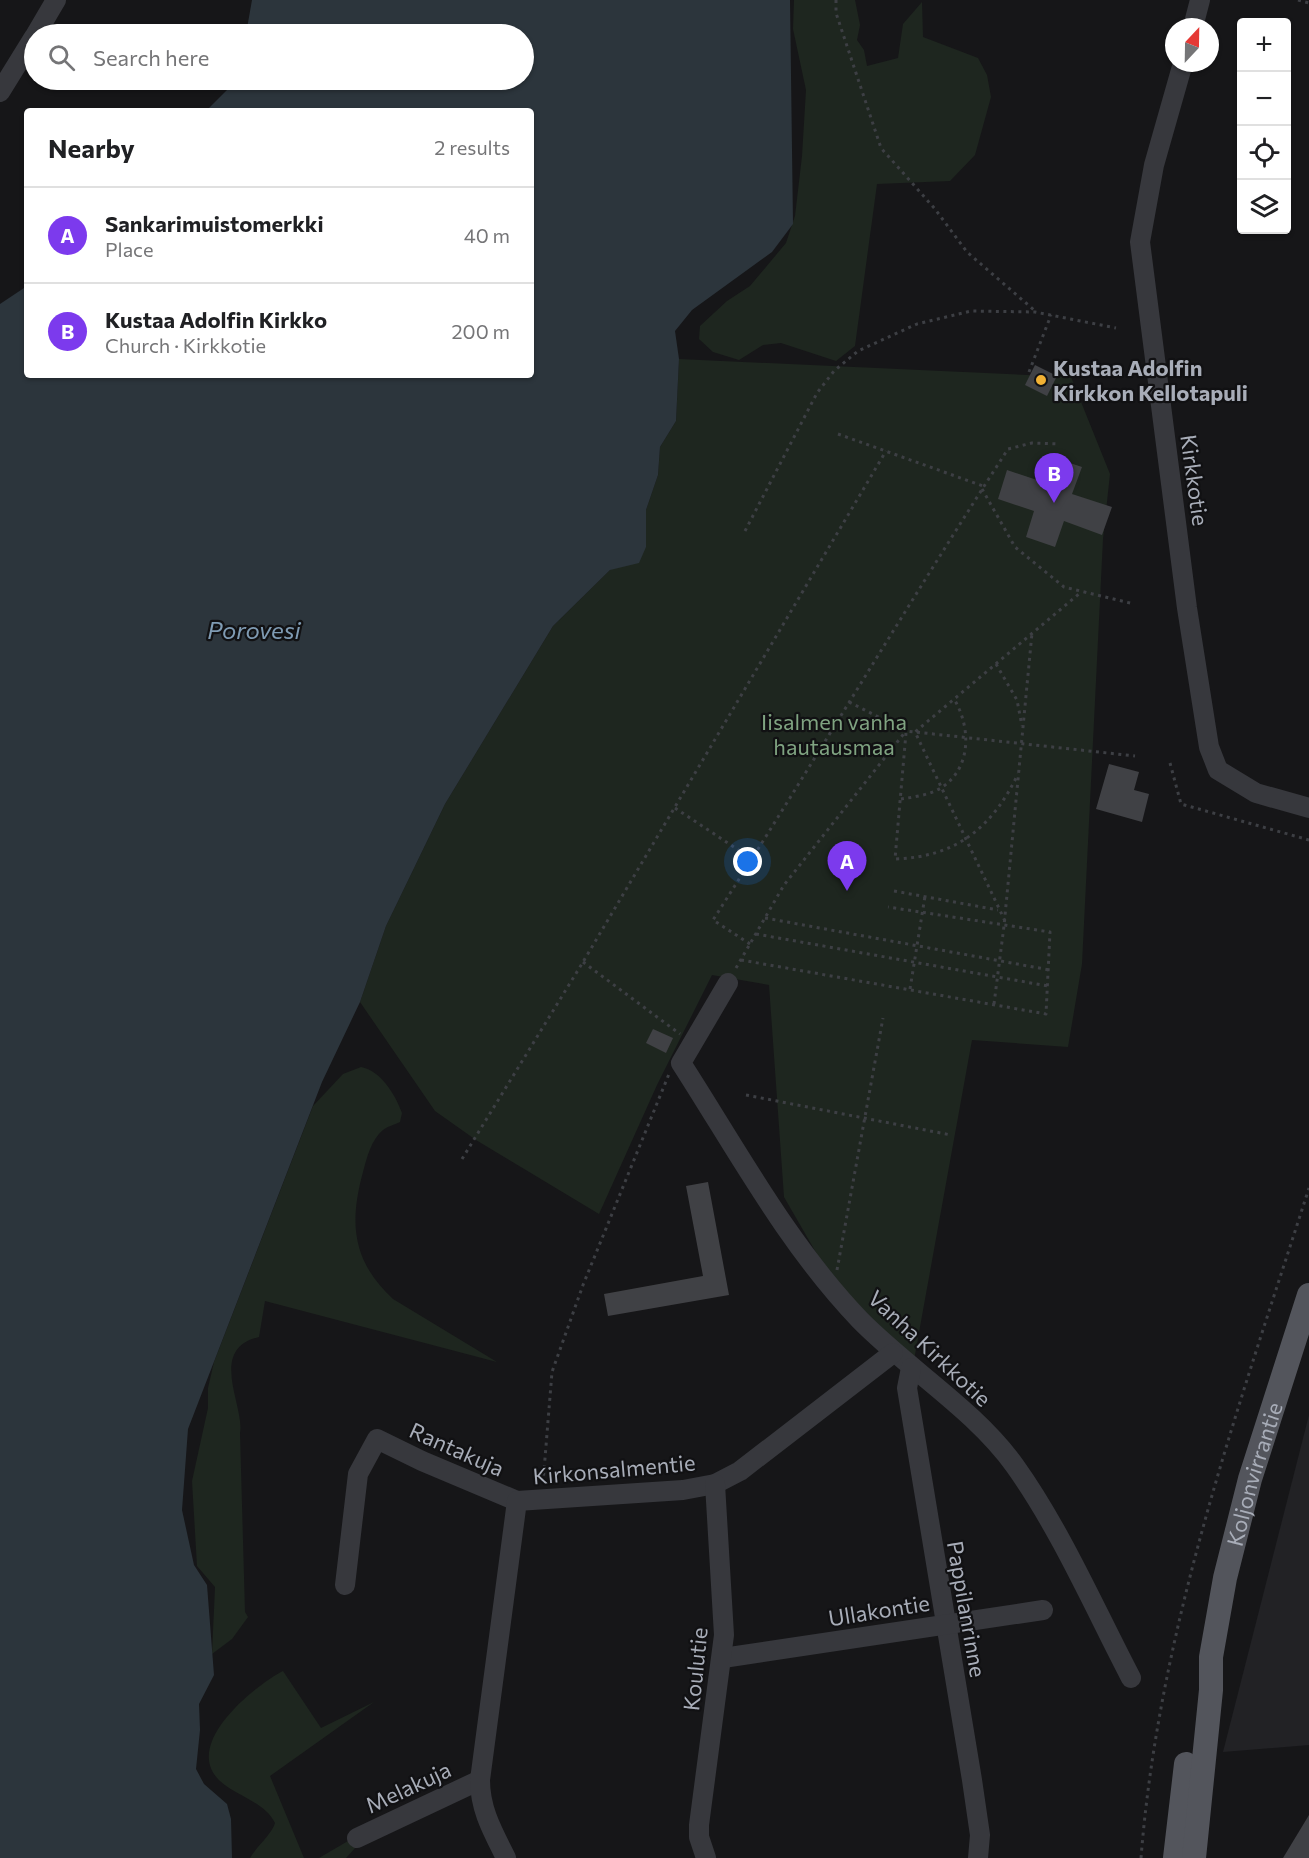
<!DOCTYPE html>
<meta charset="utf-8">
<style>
body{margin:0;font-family:Commissioner,sans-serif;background:#f2f2f2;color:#202124}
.controls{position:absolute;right:18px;top:18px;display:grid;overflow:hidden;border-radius:6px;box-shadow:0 2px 4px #0004}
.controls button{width:54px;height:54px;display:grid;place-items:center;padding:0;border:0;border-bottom:2px solid #e0e0e0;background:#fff;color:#202124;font:30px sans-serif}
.compass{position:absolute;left:1165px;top:18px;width:54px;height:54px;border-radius:50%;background:#fff;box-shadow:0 2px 4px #0004;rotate:22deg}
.you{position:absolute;left:748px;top:862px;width:21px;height:21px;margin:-15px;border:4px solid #fff;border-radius:50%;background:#1a73e8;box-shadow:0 0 0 9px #1a73e833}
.badge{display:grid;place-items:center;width:39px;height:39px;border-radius:50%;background:#7c3aed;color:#fff;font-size:20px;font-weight:700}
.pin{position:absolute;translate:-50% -50px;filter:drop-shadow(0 2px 3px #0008)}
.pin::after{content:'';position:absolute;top:32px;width:21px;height:18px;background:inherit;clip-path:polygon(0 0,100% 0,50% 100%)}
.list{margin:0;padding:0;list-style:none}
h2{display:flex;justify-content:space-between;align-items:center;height:78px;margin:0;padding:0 24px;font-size:26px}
h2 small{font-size:20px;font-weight:400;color:#757577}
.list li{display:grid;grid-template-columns:39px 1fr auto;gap:18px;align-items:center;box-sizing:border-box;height:96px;padding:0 24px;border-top:2px solid #e0e0e0}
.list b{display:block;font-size:22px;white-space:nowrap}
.list p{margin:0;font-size:20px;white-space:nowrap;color:#757577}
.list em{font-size:20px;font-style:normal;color:#757577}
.icon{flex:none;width:33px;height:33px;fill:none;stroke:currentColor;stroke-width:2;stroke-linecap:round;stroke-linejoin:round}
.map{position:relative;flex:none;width:1309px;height:1858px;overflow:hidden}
.search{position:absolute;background:#fff;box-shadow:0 2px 4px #0004;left:24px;top:24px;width:510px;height:66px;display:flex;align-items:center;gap:15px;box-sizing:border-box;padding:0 21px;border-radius:33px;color:#757577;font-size:22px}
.panel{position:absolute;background:#fff;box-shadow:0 2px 4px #0004;left:24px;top:108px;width:510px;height:270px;border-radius:6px}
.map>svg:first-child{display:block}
.built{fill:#222225}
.green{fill:#1e261f}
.water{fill:#2c353c}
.building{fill:#404145}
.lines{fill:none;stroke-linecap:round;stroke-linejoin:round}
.path{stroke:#3d3f44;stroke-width:3;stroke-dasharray:3 4.5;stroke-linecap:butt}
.minor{stroke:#37383d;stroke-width:20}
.major{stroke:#53555c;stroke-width:24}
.poi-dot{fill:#f2b134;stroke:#111113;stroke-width:2}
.labels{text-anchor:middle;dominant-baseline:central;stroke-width:4.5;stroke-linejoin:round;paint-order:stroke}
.poi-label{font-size:22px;font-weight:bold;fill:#a8adb8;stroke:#111113;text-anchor:start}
.street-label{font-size:22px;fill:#a8adb8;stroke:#111113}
.park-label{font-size:22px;fill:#7fa381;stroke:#111113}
.water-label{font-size:24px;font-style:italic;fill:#7f9bb3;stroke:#111113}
</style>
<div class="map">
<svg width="1309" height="1858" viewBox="0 0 1309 1858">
<rect width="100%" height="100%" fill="#161618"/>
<polygon class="built" points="1309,1415 1309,1745 1223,1752"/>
<g class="green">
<polygon points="794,0 855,0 860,25 857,40 864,50 867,66 898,58 903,24 922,2 923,37 978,58 987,75 991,97 975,155 950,181 877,184 855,346 836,361 781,343 763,345 739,360 713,352 699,339 700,326 727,301 750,286 786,243 795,216 802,156 806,90 793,29"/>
<polygon points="679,359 1071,377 1110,474 1103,539 1082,964 1068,1047 972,1040 914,1360 829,1275 784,1197 769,985 712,975 657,1085 599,1214 476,1140 435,1111 360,1002 386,926 445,804 553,626 610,570 646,547 646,510 658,475 660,447 676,421"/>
<path d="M361,1067C381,1071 395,1094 402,1113L400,1122C394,1125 388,1126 383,1130C371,1140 367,1157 363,1172C349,1223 352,1261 393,1299L497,1362L265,1301L259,1337C207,1349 245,1406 240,1433L245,1612L248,1617L232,1639L212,1654L215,1587L197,1566L192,1481L208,1408V1388L214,1362L313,1106L343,1074Z"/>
<path d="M283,1671L321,1728L374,1702L270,1776L304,1858H250C257,1846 272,1834 275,1823C265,1802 236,1796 220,1781C181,1745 254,1686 283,1671Z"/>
<polygon points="348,1841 356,1847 346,1858 319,1858"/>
</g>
<polygon class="water" points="252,0 790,0 793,224 772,252 692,310 675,331 679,359 676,421 660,447 658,475 646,510 646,547 639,563 610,570 553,626 445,804 386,926 360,1002 322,1082 188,1429 182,1510 194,1565 207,1585 214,1675 199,1704 200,1730 196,1769 204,1784 227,1804 231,1819 232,1858 0,1858 0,304 27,286 27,375 531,375 531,111 206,111 237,80 524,80 524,34 246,34"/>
<g class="building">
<polygon points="1035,365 1057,376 1047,396 1025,385"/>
<polygon points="1052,457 1082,467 1072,494 1112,507 1102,535 1064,521 1055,547 1026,537 1034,511 998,499 1007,470 1043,482"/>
<polygon points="1109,764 1139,772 1134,790 1149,794 1142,822 1096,809"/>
<polygon points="653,1029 673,1038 666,1053 646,1043"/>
<polygon points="708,1182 729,1295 608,1316 604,1294 703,1276 686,1186"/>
<polygon points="1309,1815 1309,1858 1283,1858"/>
</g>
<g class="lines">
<g class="path">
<polyline points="836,0 836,13 881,148 935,209 967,252 1034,310"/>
<polyline points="1298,0 1309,3"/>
<polyline points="1029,372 1051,315"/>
<polyline points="838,434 983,486"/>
<polyline points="982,489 1015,547 1064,587 1134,604"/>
<polyline points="745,531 817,393 834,371 858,351 917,324 971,311 1035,312 1116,328"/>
<polyline points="996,664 1017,700 1022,726"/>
<polyline points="849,702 906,731 1135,756"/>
<path d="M906,733L895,859C956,857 992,828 1018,774"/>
<polyline points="1170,763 1181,804 1309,840"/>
<path d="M901,799C914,797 929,795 941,788C972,768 971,727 954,699"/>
<polyline points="675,808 752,859"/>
<polyline points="894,891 998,910"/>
<polyline points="765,918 1050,970"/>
<polyline points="1005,921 915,732 1080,593"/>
<polyline points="756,934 1048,986"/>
<path d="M750,944L713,920C813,764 907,605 1008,449L1032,443L1059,444"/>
<polyline points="741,960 1046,1014 1050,932 888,907"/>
<polyline points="583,962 680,1034"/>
<polyline points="736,968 784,885 906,731"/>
<polyline points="910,989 925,896"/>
<polyline points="994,1004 1004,926 1032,633"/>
<polyline points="746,1095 951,1135"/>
<polyline points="462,1159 583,962 886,451"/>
<polyline points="837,1270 883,1018"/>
<polyline points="543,1483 552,1372 583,1285 669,1074"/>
<path d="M1141,1858C1159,1628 1239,1406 1309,1188"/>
</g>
<g class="minor">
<polyline points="1193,27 1200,0"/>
<polyline points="36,34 56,0"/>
<polyline points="1183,63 1154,165 1140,242 1187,608 1209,747 1218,770 1256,793 1309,808"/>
<polyline points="0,92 34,37"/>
<path d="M728,983L681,1063C737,1150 788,1245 860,1320C909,1370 975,1410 1015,1466C1060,1529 1095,1609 1131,1678"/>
<polyline points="911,1368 907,1388 972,1780 980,1835 978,1858"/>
<polyline points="345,1585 358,1474 377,1439 422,1461 517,1501"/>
<polyline points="723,1658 1043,1610"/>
<polyline points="357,1838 480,1780"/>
<path d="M506,1858C493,1832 480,1810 480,1780L517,1501L683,1490L715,1484L740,1471L893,1353"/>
<polyline points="706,1858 699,1837 699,1825 724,1635 715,1484"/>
</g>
<g class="major">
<polyline points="1175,1858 1186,1764"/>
<path id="s1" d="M1194,1858L1211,1690V1657L1225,1578L1250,1479L1309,1295"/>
</g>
</g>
<circle class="poi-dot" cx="1041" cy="380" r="6"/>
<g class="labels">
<g class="poi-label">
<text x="1053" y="367">Kustaa Adolfin<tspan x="1053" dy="25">Kirkkon Kellotapuli</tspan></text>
</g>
<g class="street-label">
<text transform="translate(1195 480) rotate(82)">Kirkkotie</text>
<text transform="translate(930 1348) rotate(43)">Vanha Kirkkotie</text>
<text transform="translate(457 1449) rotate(24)">Rantakuja</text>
<text transform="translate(614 1469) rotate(-5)">Kirkonsalmentie</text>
<text stroke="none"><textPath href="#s1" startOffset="390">Koljonvirrantie</textPath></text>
<text transform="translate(967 1609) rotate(80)">Pappilanrinne</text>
<text transform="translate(879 1610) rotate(-9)">Ullakontie</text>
<text transform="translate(695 1669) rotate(-84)">Koulutie</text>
<text transform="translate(408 1787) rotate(-25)">Melakuja</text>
</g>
<g class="park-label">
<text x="834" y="721">Iisalmen vanha<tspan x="834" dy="25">hautausmaa</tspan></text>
</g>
<g class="water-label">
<text x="254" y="629">Porovesi</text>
</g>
</g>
</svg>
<div class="controls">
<button>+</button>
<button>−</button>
<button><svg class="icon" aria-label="locate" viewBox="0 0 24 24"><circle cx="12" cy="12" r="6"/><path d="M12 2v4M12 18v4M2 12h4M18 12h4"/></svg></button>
<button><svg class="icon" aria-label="layers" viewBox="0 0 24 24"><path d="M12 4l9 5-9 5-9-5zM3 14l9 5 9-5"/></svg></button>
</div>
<svg class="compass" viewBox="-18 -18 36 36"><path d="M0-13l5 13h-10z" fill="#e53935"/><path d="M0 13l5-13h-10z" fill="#757577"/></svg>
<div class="you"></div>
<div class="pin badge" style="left:847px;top:891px">A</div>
<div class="pin badge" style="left:1054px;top:503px">B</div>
<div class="search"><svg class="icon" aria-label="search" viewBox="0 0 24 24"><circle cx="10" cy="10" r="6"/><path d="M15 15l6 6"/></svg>Search here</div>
<section class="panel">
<h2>Nearby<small>2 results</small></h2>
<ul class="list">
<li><span class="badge">A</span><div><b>Sankarimuistomerkki</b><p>Place</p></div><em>40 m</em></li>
<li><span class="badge">B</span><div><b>Kustaa Adolfin Kirkko</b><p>Church · Kirkkotie</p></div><em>200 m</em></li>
</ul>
</section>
</div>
